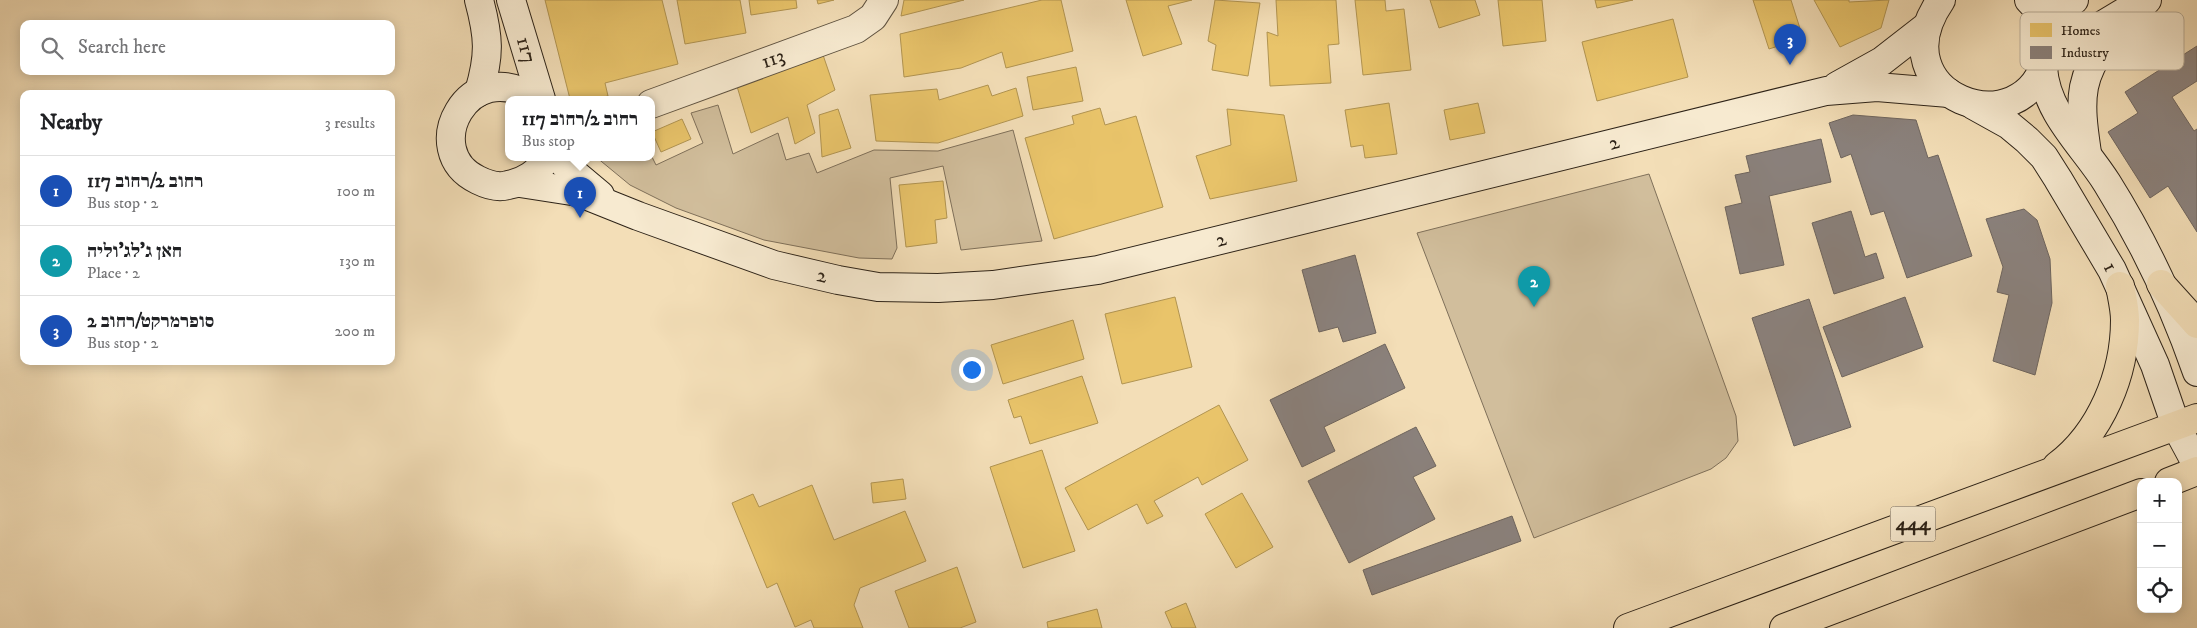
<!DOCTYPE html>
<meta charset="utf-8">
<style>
body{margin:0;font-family:"IM FELL DW Pica","Frank Ruhl Libre",serif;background:#f6f6f6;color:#202124}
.controls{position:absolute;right:15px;bottom:15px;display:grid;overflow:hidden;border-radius:10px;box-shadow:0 2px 12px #0003}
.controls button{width:45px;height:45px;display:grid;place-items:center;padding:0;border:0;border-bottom:1px solid #e0e0e0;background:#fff;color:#202124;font:25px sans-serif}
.you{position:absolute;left:971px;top:369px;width:18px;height:18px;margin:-12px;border:4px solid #fff;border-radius:50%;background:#1a73e8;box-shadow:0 0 0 8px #1a73e833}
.badge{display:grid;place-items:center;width:32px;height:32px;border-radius:50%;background:#8f2418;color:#fff;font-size:16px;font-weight:700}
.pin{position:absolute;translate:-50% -41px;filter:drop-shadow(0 1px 2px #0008)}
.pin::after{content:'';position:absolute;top:26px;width:18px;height:15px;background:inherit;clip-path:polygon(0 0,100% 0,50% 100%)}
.popup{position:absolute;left:505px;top:96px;width:150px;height:65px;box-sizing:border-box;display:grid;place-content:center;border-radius:10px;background:#fff;filter:drop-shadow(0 1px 4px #0005);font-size:16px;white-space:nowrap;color:#757577}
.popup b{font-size:19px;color:#202124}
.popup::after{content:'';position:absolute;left:50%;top:100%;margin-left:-10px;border:10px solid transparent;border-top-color:#fff}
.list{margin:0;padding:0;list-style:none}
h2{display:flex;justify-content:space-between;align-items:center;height:65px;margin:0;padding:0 20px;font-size:21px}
h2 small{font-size:16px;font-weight:400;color:#757577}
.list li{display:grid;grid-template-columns:32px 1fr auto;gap:15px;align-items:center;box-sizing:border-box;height:70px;padding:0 20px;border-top:1px solid #e0e0e0}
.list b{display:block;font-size:19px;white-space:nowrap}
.list p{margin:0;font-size:16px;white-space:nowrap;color:#757577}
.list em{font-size:16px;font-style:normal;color:#757577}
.icon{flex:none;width:28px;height:28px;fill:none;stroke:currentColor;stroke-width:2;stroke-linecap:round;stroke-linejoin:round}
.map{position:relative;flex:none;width:2197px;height:628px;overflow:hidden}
.search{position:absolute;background:#fff;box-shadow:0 2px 12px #0003;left:20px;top:20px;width:375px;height:55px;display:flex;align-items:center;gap:12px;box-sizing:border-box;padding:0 18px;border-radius:10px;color:#757577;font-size:19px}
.panel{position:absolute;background:#fff;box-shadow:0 2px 12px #0003;left:20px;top:90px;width:375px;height:275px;border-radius:10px}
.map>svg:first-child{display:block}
.green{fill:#d1be9c;stroke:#7f705a}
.homes{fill:#e9c46a;stroke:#b19451}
.industry{fill:#8a817c;stroke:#6e655e}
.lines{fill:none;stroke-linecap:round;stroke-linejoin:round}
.street-casing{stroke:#5e5240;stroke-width:30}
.secondary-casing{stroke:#2d2318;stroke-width:30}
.primary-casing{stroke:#2d2318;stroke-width:30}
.street{stroke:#f7ead0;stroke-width:28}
.secondary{stroke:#f7ead0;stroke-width:28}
.primary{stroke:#f3deb7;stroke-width:28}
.labels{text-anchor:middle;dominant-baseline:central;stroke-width:5;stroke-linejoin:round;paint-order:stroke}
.shield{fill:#f7ead0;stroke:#6a5f4f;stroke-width:1}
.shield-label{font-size:20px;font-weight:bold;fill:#2d2318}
.street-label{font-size:21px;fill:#2d2318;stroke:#f7ead0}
.key{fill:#f7ead0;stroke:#baae99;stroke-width:1}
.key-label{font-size:14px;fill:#2d2318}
</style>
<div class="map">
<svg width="2197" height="628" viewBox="0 0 2197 628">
<rect width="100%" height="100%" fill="#f3deb7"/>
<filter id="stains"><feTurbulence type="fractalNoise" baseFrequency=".004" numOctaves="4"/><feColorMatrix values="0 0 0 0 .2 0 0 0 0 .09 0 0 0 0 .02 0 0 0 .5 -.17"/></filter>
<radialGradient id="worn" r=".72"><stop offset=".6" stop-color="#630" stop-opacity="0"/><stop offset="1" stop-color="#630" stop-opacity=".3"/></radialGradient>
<g class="green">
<polygon points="718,105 733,154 778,133 786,160 809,153 817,173 874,150 938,151 1013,130 1042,241 961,250 943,166 890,178 897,248 892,259 859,258 764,240 676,208 630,185 596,157 651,155 656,165 703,143 691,113"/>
<polygon points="1649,174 1736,416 1738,441 1726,458 1711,469 1534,538 1417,233"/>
</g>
<g class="homes">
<polygon points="545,0 662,0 678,64 605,83 608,96 594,99 570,99"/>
<polygon points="677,0 740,0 746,33 685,44"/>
<polygon points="749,0 796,0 797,8 751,15"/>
<polygon points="817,0 834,0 818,4"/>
<polygon points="904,0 964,0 901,16"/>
<polygon points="1042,0 1061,0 1073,51 1006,68 1002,52 961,68 904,77 900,34"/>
<polygon points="1126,0 1192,0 1168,6 1182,44 1143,56"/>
<polygon points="1215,0 1260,3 1248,76 1212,70 1216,45 1208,41"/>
<polygon points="1276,0 1336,0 1339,44 1328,45 1331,83 1270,86 1267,32 1278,36"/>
<polygon points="1355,0 1385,0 1386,11 1404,9 1411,70 1363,75"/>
<polygon points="1430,0 1475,0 1480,15 1439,28"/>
<polygon points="1498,0 1542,0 1546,41 1503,46"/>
<polygon points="1595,0 1633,0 1597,8"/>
<polygon points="1753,0 1791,0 1803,38 1769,49"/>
<polygon points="1814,0 1849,0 1849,2 1889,0 1881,28 1840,47"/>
<polygon points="1673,19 1688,77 1597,101 1582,42"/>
<polygon points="822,52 835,90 807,105 815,133 795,144 788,117 751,133 736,83"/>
<polygon points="1076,67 1083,101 1033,110 1027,77"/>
<polygon points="988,85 992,96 1016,88 1023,116 938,143 876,141 870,95 937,89 939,100"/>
<polygon points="1389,103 1397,154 1365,158 1363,145 1351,147 1345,110"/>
<polygon points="1478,103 1485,133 1450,140 1444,110"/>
<polygon points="1100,108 1105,125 1136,116 1163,207 1054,239 1025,138 1074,124 1072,116"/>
<polygon points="838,109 851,148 822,157 819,115"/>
<polygon points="1227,109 1284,115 1297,181 1210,199 1196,156 1231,145"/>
<polygon points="682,119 691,139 661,152 652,132"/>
<polygon points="943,181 947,218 935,220 937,243 906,247 899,185"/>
<polygon points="1175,297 1192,367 1122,384 1105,314"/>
<polygon points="1073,320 1084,359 1003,384 991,345"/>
<polygon points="1082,376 1098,423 1030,444 1021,416 1014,418 1008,400"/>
<polygon points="1219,405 1248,460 1202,485 1198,477 1154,501 1163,516 1147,524 1137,504 1088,530 1065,488"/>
<polygon points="1042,450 1075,551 1023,568 990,467"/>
<polygon points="903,479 906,499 873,503 871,483"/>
<polygon points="812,485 834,540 905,511 926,561 860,588 854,605 863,628 814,628 811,620 795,627 777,583 767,588 732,503 753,494 759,507"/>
<polygon points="1242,493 1273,547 1236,568 1205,514"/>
<polygon points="957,567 976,622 960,628 909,628 895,591"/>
<polygon points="1186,603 1196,628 1172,628 1165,612"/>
<polygon points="1097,609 1102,628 1048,628 1047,622"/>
</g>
<g class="industry">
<polygon points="2197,46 2197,81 2172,97 2194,131 2197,129 2197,232 2168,186 2150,198 2108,132 2138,113 2125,92"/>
<polygon points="1853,115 1916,120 1928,158 1938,155 1972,256 1907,278 1884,211 1871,215 1851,154 1841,158 1829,123"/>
<polygon points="1821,139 1831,182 1769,196 1784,265 1740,274 1725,207 1742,203 1735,175 1750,172 1746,156"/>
<polygon points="2024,209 2037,220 2050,259 2052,303 2035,375 1993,361 2009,295 1997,292 2003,267 1986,219"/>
<polygon points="1851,211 1865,257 1876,253 1884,278 1834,294 1812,223"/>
<polygon points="1355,255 1376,333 1343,342 1338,327 1319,332 1302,270"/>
<polygon points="1905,297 1923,347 1842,377 1823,327"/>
<polygon points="1809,299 1851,427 1794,446 1752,318"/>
<polygon points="1385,344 1405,388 1324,427 1335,451 1302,467 1270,400"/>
<polygon points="1416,427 1436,466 1413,477 1435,519 1349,563 1308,481"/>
<polygon points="1512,516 1521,541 1372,595 1363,570"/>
</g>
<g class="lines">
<defs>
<polyline id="street" points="651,104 856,29 873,17 884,0"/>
<g id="secondary">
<path d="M479,0C489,37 490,55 479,92"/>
<polyline points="511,0 541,99"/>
<path d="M1941,0C1875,96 2025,151 2047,56C2051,36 2044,14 2029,0"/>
<polyline points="2047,0 2074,0"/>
<polyline points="2046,59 2126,11"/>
<path d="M2043,68C2046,114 2084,146 2107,183C2144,242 2174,306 2197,372"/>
<polyline points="1837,86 1882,61 1927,26"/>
<path d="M534,99C469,53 417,151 478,180C488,185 498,188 508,185C524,182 540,173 546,157"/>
<polyline points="1973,105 2009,125 2027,140 2044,157 2058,179 2112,270 2155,365 2176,426 2197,465"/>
<path d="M2087,153C2084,132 2080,108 2084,87C2091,51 2123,24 2147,0"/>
<polyline points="558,157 569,169 600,195"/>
<polyline points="520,183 578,192 638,216 774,265 838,280 878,287 938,288 993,285 1098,270 1826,91 1877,87 1949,93"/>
</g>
<g id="primary">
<polyline points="2161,284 2197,324"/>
<path d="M2057,466C2101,433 2125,374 2125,320C2125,309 2122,297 2120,286"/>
<polyline points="2169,482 2197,471"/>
<polyline points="1628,628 2197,418"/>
<polyline points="1784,628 2141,493"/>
</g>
</defs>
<use href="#street" class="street-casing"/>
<use href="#secondary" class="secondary-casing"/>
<use href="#primary" class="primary-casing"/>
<use href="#street" class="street"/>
<use href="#secondary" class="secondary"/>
<use href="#primary" class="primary"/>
</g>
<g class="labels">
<rect class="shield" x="1890.5" y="506.5" width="45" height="35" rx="4"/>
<g class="shield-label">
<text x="1913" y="524">444</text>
</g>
<g class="street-label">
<text transform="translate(526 50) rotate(74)">117</text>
<text transform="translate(773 59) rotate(-20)">113</text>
<text transform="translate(1614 143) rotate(-14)">2</text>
<text transform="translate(1221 240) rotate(-14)">2</text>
<text transform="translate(2110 267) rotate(61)">1</text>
<text transform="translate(822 276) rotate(14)">2</text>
</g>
</g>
<rect x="2020" y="12" width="164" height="58" rx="8" class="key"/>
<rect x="2030" y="23" width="22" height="14" fill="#e9c46a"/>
<rect x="2030" y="46" width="22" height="13" fill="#8a817c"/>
<g class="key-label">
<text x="2061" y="35">Homes</text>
<text x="2061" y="57">Industry</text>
</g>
<rect width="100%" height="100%" filter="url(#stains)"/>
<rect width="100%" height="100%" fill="url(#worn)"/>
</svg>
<div class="controls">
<button>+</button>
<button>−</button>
<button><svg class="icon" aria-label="locate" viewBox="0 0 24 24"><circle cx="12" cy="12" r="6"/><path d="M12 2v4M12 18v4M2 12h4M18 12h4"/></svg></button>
</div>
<div class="you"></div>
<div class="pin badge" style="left:580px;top:218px;background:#1a4fb4">1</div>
<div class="popup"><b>רחוב 2/רחוב 117</b>Bus stop</div>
<div class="pin badge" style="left:1534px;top:307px;background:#0f9aa8">2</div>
<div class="pin badge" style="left:1790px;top:65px;background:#1a4fb4">3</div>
<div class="search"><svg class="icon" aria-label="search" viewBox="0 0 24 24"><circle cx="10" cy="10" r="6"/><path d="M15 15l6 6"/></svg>Search here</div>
<section class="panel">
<h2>Nearby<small>3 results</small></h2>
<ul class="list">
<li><span class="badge" style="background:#1a4fb4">1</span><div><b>רחוב 2/רחוב 117</b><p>Bus stop · 2</p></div><em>100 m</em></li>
<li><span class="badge" style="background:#0f9aa8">2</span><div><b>חאן ג'לג'וליה</b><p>Place · 2</p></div><em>130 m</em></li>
<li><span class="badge" style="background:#1a4fb4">3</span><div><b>סופרמרקט/רחוב 2</b><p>Bus stop · 2</p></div><em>200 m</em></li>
</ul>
</section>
</div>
